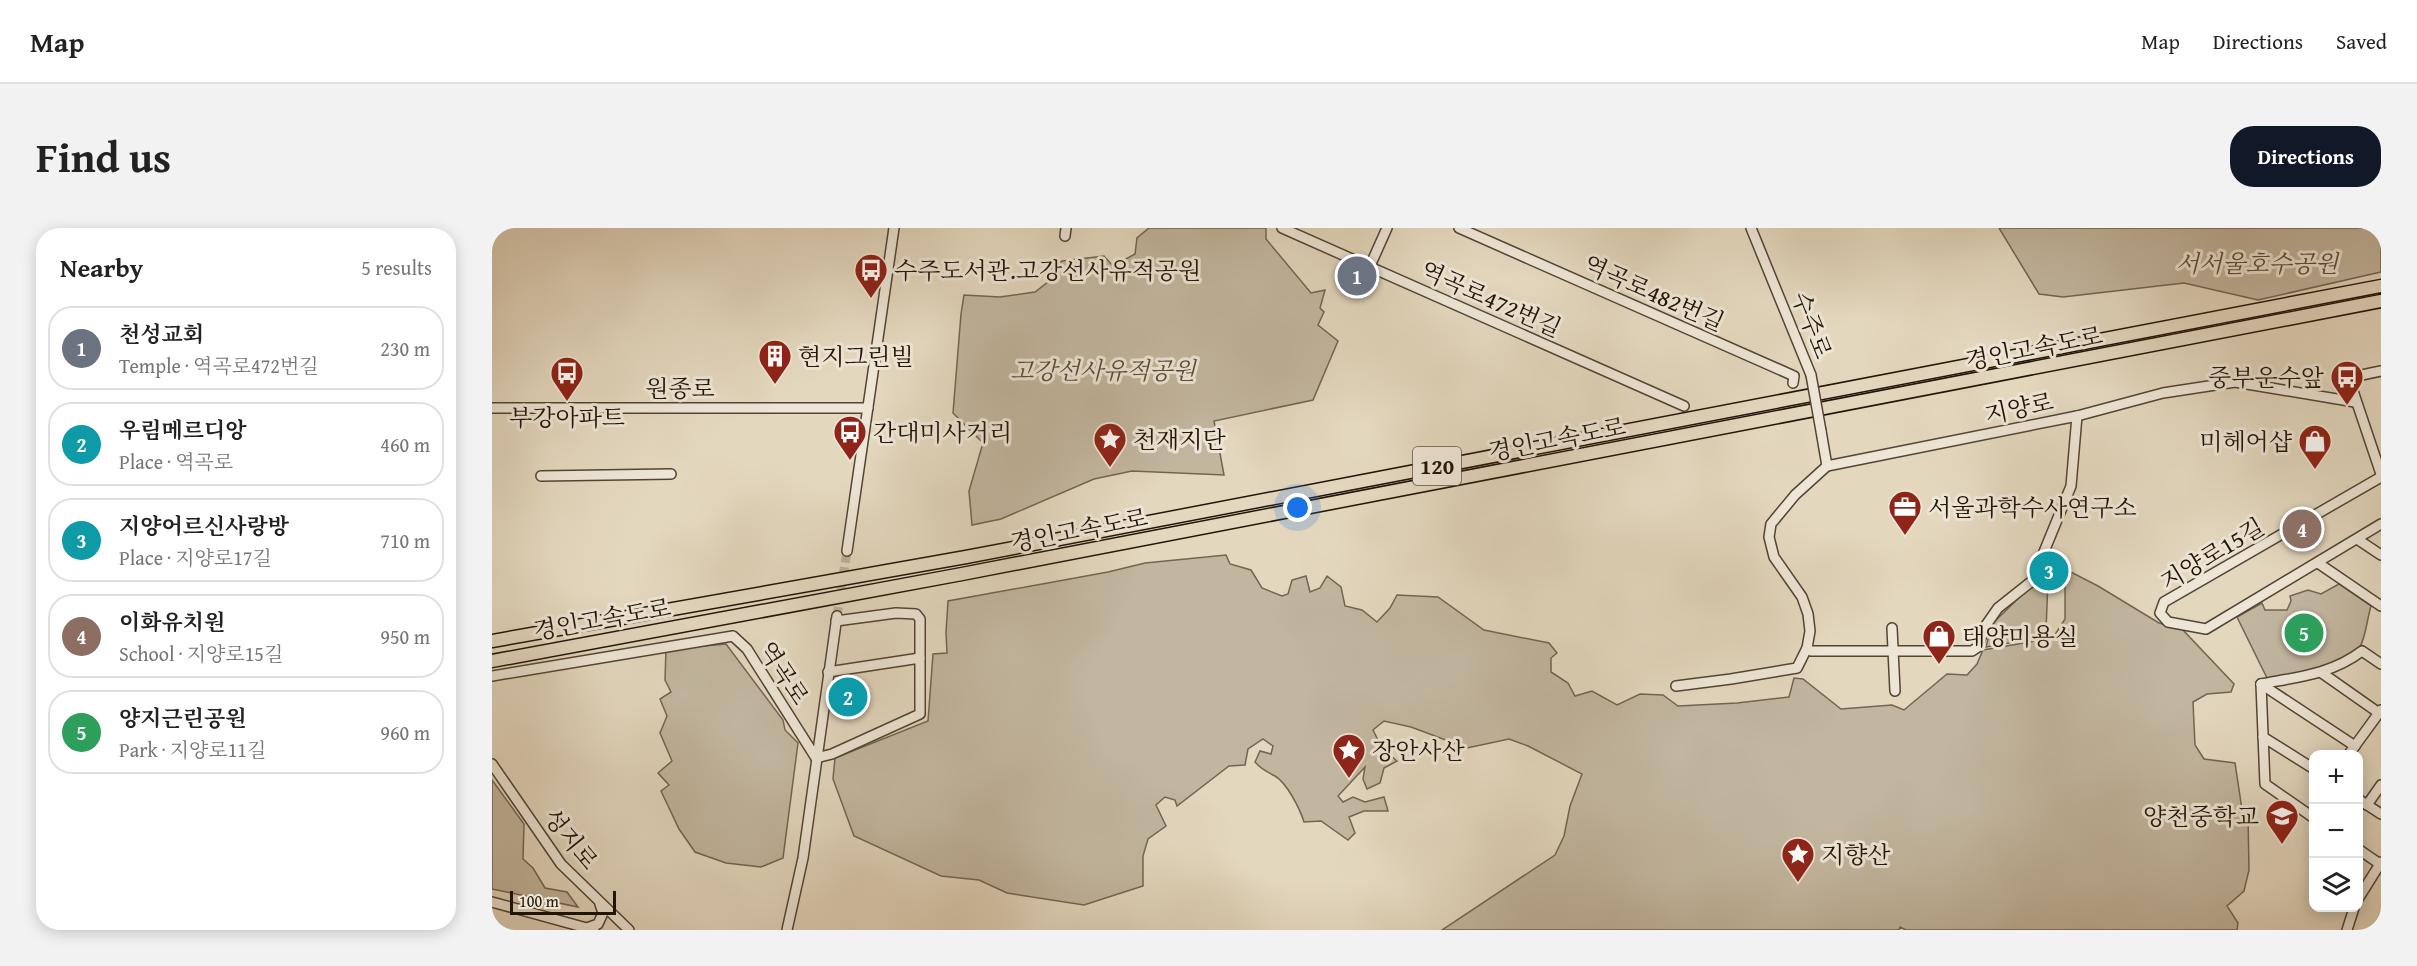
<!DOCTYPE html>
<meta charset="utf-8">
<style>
body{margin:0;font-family:"Gentium Book Plus","Noto Serif KR",serif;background:#f2f2f2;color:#222}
.controls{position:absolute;right:18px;bottom:18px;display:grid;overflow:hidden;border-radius:12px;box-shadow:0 3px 15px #0003}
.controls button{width:54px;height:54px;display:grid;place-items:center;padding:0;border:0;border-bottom:2px solid #e0e0e0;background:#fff;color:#222;font:30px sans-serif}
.scale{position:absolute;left:18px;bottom:15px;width:106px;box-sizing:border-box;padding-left:6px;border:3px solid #221407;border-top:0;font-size:16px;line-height:21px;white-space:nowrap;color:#221407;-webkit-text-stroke:4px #ede5d5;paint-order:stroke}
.you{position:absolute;left:806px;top:280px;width:21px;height:21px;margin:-15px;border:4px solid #fff;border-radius:50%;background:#1a73e8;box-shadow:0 0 0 9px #1a73e833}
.badge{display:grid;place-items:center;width:39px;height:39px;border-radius:50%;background:#111827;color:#fff;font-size:20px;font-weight:700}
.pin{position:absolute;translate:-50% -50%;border:3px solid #fff;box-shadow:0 2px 6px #0006}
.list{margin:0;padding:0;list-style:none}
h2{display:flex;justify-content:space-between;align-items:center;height:78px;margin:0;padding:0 24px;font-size:26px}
h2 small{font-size:20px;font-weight:400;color:#767676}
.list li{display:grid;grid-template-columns:39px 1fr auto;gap:18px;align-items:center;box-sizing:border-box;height:84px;margin:0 12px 12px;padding:0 12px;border:2px solid #e0e0e0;border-radius:24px}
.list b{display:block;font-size:22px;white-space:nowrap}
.list p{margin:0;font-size:20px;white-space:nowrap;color:#767676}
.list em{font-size:20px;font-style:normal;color:#767676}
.icon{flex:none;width:33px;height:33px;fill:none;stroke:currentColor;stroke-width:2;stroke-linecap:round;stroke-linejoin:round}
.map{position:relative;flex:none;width:1889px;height:702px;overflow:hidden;border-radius:24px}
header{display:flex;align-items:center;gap:36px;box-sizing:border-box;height:84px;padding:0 30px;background:#fff;border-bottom:2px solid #e0e0e0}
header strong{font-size:28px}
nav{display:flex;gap:33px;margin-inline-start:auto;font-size:21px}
.intro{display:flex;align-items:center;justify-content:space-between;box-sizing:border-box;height:144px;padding:0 36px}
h1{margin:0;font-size:42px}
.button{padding:15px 27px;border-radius:24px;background:#111827;color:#fff;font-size:21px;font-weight:700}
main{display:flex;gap:36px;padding:0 36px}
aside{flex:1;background:#fff;border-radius:24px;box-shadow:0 3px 15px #0003}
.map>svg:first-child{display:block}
.green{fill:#c2b69f;stroke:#726553;stroke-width:1.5}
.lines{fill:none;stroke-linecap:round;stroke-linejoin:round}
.minor-tunnel{stroke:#bcb099;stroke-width:9;stroke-dasharray:9 4.5;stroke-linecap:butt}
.minor-casing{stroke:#524535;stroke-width:12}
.highway-casing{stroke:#221407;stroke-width:15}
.minor{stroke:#ede5d5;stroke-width:9}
.highway{stroke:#e3d7be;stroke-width:12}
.minor-bridge-casing{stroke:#524535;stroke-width:12;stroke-linecap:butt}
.minor-bridge{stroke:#ede5d5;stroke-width:9}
.labels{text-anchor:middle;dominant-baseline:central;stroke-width:6;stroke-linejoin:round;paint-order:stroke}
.shield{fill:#ede5d5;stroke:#5f5345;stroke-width:1.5}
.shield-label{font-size:22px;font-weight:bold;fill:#221407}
.park-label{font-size:24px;font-style:italic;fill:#5a4d3c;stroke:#ede5d5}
.poi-label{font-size:24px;fill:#221407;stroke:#ede5d5;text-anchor:start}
.street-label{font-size:24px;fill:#221407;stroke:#ede5d5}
</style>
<header>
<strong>Map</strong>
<nav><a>Map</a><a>Directions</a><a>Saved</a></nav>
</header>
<div class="intro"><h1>Find us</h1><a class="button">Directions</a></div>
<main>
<aside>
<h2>Nearby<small>5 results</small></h2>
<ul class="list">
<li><span class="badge" style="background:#6b7280">1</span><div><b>천성교회</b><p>Temple · 역곡로472번길</p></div><em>230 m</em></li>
<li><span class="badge" style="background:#0f9aa8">2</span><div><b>우림메르디앙</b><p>Place · 역곡로</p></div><em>460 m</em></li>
<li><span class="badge" style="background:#0f9aa8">3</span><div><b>지양어르신사랑방</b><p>Place · 지양로17길</p></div><em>710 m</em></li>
<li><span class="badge" style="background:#8d6e63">4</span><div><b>이화유치원</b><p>School · 지양로15길</p></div><em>950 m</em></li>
<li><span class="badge" style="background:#2e9e5b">5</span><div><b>양지근린공원</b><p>Park · 지양로11길</p></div><em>960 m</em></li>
</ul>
</aside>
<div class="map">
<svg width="1889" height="702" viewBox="0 0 1889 702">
<rect width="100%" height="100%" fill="#e3d7be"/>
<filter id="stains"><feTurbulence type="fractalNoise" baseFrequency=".00333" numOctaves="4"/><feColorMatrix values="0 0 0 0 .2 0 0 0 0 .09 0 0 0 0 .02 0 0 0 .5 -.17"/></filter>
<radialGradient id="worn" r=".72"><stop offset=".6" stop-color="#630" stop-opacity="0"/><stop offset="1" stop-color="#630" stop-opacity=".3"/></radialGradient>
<g class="green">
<polygon points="657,0 774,0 774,11 819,65 833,62 828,80 832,84 826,97 846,113 821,172 722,193 732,247 640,243 602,251 509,291 480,297 477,263 491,215 461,185 469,86 472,67 508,69 543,64 561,50 558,42 570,33 612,28 621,38 643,26 645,10"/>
<polygon points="1507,0 1889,0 1889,44 1766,72 1692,55 1571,69 1547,66"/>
<path d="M734,327L738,336L759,342L770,360L790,368L796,366L800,352L814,348L818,364L828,360L835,348L849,359L853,378L870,382L885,394L898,380L905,367L946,369L992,402L1057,415L1065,425L1059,430V444L1076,455L1083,468L1100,463L1125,477L1148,466L1171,467L1186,478L1245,475L1297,469L1302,450L1311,451L1349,481L1400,477L1412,482L1455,446L1475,447L1485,436L1491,422L1561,410L1573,391V341L1606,358L1667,395L1690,401L1742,456L1739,464L1715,466L1701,474L1703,517L1712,531L1743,535L1751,588H1756L1757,642L1752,663L1735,678L1746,695L1745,702H1414L1408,699L1407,702H950L1063,627L1072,608L1078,578L1090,546L1036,518L1017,511L975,520L919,499L892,493L881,502L890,520L905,533L892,540L888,555L875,561L871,551L873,539L846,568L851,574L861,569L873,574L892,569L896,583H872L857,589L863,605L856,612L829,593L812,594C808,581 795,555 783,548C774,543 770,542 763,534L768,523L779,526L781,518L771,511L756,521L753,537L737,538L685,578L683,572L673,569L664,577L674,598L656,611L651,628V658L592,677L515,665L487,652L449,648L362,608L341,551L343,530L436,493L441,426L455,425L454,405L456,373L616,344L653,335Z"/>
<polygon points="1556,352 1554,403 1551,409 1494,419 1500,396 1535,362"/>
<path d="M1847,356L1879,378C1875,391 1874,408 1868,419C1855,442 1799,446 1775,450L1745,389L1770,375L1773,382H1795L1799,373L1798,368L1816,362L1829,366Z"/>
<polygon points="234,416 291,492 293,502 306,515 291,630 269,639 234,635 203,624 187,601 169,563 177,557 166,545 180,533 168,505 175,488 168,471 179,464 173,452 174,421"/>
<polygon points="0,552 32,596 31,631 41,640 53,660 75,664 86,679 0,661"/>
</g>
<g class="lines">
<polyline class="minor-tunnel" points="345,388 355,323"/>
<defs>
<g id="minor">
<polyline points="790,0 1192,178"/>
<polyline points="967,0 1302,148 1301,155"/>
<polyline points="1259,0 1319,147"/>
<polyline points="573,8 574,0"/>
<polyline points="878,38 895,0"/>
<polyline points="1889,143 1860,149 1858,154 1889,246"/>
<polyline points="0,180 376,180"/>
<polyline points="1329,203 1335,238"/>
<polyline points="49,248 179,246"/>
<polyline points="1889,249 1672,374 1668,385 1676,394 1714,401 1889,296"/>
<polyline points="1865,311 1889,327"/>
<polyline points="355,323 402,0"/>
<polyline points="1826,335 1889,378"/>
<polyline points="344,393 404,385 424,386 428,391 428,430"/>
<polyline points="1400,400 1403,463"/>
<polyline points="1315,420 1319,423 1480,423 1486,419 1492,400 1506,380 1540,353 1579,258 1585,188"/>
<polyline points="1830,445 1887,485"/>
<polyline points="0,448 241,408 255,421 324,530 340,526 428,486 428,430 336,444"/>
<polyline points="1769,456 1773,556 1822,590"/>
<path d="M1769,456C1806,449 1840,446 1870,423L1889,436"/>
<polyline points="1769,456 1863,518"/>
<polyline points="1184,458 1239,451 1305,440 1315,420 1318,403 1316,386 1310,369 1282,329 1277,309 1279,296 1303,267 1335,238 1585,188 1671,165 1743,154 1863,174"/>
<polyline points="1771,509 1822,541"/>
<polyline points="1857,526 1889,482"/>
<polyline points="0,536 69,636 137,702"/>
<polyline points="1866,571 1889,586"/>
<polyline points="1875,577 1889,557"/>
<polyline points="1866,621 1888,636 1889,634"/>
<polyline points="1866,671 1888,636 1889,637"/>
<polyline points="0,674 102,702"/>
<polyline points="95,700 106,696 111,685 108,676"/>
<polyline points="295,702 311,630 345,388"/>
<polyline points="1855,702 1862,680"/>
</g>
<g id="highway">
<polyline points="0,413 474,329 1889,58"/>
<polyline points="0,433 470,346 1889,73"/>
</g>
</defs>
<use href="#minor" class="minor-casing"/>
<use href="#highway" class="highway-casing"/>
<use href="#minor" class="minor"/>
<use href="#highway" class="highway"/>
<defs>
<polyline id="minor-bridge" points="1319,147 1329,203"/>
</defs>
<use href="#minor-bridge" class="minor-bridge-casing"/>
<use href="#minor-bridge" class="minor-bridge"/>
</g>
<defs>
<symbol id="bus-pin" viewBox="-11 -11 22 30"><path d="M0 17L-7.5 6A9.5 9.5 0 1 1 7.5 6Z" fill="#8f2418" stroke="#ede5d5"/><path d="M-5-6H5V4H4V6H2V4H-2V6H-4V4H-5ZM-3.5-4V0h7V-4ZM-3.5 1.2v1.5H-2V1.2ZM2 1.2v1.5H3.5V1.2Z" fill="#fff"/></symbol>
<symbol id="building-pin" viewBox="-11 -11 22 30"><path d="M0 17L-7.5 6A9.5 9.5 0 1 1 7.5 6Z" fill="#8f2418" stroke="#ede5d5"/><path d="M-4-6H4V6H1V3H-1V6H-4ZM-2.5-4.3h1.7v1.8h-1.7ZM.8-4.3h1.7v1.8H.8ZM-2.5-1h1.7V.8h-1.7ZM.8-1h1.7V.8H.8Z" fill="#fff"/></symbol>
<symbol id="sight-pin" viewBox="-11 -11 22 30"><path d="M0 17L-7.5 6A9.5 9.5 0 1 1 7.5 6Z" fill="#8f2418" stroke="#ede5d5"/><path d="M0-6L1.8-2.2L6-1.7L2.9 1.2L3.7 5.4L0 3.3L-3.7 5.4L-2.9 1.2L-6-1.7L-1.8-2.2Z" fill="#fff"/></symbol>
<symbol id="shop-pin" viewBox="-11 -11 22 30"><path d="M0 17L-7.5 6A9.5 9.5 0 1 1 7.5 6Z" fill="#8f2418" stroke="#ede5d5"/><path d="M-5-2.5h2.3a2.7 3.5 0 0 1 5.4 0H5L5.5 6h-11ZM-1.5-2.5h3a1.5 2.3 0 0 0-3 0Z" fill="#fff"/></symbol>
<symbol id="office-pin" viewBox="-11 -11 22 30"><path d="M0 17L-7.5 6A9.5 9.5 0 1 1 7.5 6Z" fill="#8f2418" stroke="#ede5d5"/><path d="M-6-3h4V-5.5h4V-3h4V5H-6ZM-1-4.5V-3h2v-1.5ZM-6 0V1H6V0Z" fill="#fff"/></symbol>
<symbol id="school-pin" viewBox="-11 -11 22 30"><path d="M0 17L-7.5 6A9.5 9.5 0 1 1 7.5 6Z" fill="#8f2418" stroke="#ede5d5"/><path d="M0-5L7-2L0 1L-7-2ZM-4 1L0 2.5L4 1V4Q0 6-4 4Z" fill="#fff"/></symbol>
</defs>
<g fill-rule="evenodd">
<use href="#bus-pin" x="360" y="23" width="38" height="52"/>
<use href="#building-pin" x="264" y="109" width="38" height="52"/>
<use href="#bus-pin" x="56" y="126" width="38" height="52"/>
<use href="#bus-pin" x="1836" y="130" width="38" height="52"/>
<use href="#bus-pin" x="339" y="185" width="38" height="52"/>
<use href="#sight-pin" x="599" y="192" width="38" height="52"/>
<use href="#shop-pin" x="1804" y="194" width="38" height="52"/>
<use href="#office-pin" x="1394" y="260" width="38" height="52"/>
<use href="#shop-pin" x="1428" y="389" width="38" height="52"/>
<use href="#sight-pin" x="838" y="503" width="38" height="52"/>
<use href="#school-pin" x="1771" y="569" width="38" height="52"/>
<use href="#sight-pin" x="1287" y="607" width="38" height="52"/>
</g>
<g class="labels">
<rect class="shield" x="921" y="219" width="48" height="38" rx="4.5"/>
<g class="shield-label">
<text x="945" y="238">120</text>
</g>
<g class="park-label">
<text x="1765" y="35">서서울호수공원</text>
<text x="611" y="142">고강선사유적공원</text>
</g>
<g class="poi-label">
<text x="402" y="42">수주도서관.고강선사유적공원</text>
<text x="306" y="128">현지그린빌</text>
<text x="1832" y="149" text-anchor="end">중부운수앞</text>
<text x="75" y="189" text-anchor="middle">부강아파트</text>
<text x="381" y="204">간대미사거리</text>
<text x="641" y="211">천재지단</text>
<text x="1800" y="213" text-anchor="end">미헤어샵</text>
<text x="1436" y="279">서울과학수사연구소</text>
<text x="1470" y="408">태양미용실</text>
<text x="880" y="522">장안사산</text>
<text x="1767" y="588" text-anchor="end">양천중학교</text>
<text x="1329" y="626">지향산</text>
</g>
<g class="street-label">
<text transform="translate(1162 65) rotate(24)">역곡로482번길</text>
<text transform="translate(999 71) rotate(24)">역곡로472번길</text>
<text transform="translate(1320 97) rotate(69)">수주로</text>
<text transform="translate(1542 120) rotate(-11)">경인고속도로</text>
<text x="188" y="160">원종로</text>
<text transform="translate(1527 180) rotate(-12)">지양로</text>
<text transform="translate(1065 211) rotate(-11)">경인고속도로</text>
<text transform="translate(587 302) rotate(-11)">경인고속도로</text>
<text transform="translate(1720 326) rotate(-31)">지양로15길</text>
<text transform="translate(110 391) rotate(-10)">경인고속도로</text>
<text transform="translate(292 445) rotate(57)">역곡로</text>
<text transform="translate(79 611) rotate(51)">성지로</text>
</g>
</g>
<rect width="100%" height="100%" filter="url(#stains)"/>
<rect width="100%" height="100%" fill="url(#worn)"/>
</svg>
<div class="controls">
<button>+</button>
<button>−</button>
<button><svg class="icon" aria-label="layers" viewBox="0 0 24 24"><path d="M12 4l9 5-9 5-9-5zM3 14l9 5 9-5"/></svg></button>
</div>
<div class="scale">100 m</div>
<div class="you"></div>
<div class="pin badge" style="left:865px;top:48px;background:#6b7280">1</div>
<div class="pin badge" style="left:356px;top:469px;background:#0f9aa8">2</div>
<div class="pin badge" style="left:1557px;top:343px;background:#0f9aa8">3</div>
<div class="pin badge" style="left:1810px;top:301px;background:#8d6e63">4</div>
<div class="pin badge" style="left:1812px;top:405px;background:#2e9e5b">5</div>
</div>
</main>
